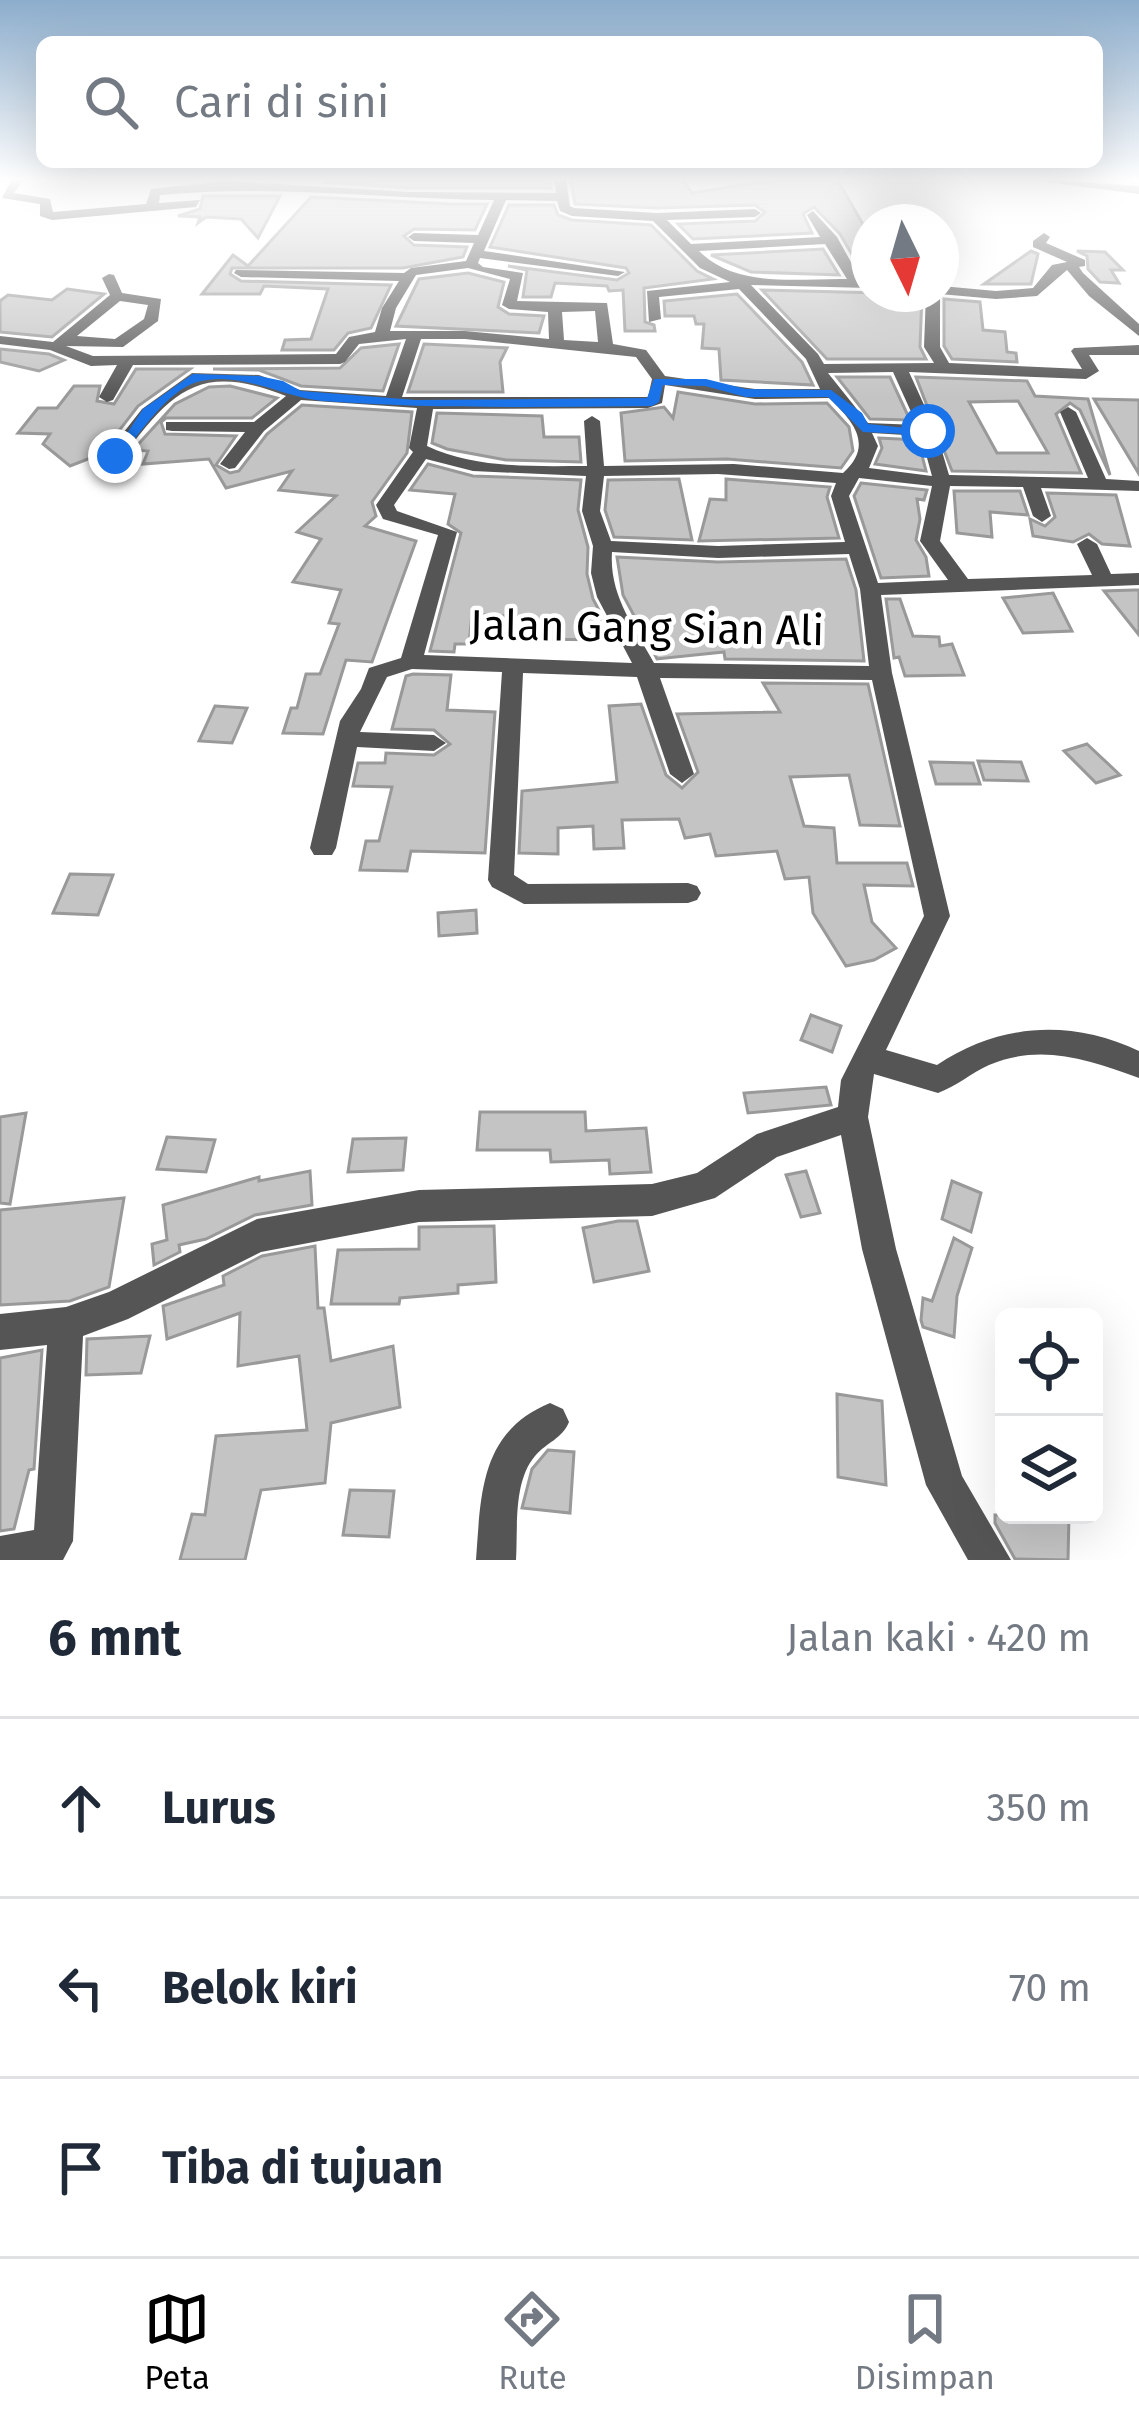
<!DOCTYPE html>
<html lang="id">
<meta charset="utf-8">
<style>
body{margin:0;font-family:"Fira Sans",sans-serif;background:#f2f2f3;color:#1f2937}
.controls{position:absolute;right:36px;bottom:36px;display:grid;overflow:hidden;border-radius:18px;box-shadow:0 12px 48px #0002}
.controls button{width:108px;height:108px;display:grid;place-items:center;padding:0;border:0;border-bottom:3px solid #e0e1e3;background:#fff;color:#1f2937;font:60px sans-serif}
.compass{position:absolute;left:851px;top:204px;width:108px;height:108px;border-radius:50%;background:#fff;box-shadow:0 12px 48px #0002;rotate:175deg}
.stop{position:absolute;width:36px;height:36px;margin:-27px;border:9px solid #1a73e8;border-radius:50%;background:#fff}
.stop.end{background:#1a73e8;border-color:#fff;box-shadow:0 3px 12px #0008}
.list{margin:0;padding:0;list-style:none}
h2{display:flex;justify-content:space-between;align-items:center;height:156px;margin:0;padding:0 48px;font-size:51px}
h2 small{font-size:39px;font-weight:400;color:#747a83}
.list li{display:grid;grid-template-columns:78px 1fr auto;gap:36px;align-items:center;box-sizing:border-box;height:180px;padding:0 48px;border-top:3px solid #e0e1e3}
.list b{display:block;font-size:45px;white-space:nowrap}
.list em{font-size:39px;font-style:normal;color:#747a83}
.icon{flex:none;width:66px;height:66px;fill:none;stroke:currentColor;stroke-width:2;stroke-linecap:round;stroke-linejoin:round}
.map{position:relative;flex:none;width:1139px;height:1560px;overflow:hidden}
.search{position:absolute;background:#fff;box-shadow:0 12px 48px #0002;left:36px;right:36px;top:36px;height:132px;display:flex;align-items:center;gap:30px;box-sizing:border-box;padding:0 42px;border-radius:18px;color:#747a83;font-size:45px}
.sheet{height:696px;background:#fff}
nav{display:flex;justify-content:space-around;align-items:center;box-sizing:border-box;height:168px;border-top:3px solid #e0e1e3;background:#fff;font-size:33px;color:#747a83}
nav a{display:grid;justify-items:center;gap:6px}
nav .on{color:#000}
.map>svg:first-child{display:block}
.building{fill:#c4c4c4;stroke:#999;stroke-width:3;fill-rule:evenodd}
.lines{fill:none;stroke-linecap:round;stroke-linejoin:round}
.minor{fill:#555;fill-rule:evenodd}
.route{fill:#1a73e8}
.labels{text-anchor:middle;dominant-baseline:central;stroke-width:9;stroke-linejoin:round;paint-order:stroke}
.street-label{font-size:42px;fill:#000;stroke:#fff}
</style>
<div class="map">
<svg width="1139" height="1560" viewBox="0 0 1139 1560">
<rect width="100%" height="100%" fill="#fff"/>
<g class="building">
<polygon points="327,179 550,179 551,188 409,188 324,182"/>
<polygon points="571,179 682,179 692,193 782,179 837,179 869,235 869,275 864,275 840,234 814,207 803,214 812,233 693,239 678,224 755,221 765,212 755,205 657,208 575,204"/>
<polygon points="203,196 280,196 258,238 241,219 206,217 198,223 200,217 178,216 200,209"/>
<polygon points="311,197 452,204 487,204 475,230 414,229 404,236 414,245 467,247 463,257 403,268 232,268 230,274 241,281 391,285 371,328 348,333 334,350 282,350 285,340 311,339 328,289 264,286 260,294 202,294 233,255 248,266"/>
<polygon points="509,205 554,205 558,215 572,220 651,225 697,271 713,279 644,288 645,322 654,325 655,331 625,331 623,290 609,291 607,286 555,283 551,297 523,297 527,270 508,266 617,280 629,273 626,268 490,247"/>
<polygon points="823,249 839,275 751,272 711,255"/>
<polygon points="1031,251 1038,254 1031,284 984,284"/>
<polygon points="1077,251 1105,252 1123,270 1111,270 1119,283 1100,282 1088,269 1087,256"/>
<polygon points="468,273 504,282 498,307 509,314 544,316 539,333 396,326 419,279"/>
<polygon points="67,289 104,294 52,337 0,332 0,301 8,295 52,300"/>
<polygon points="762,290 922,294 920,347 926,359 827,359"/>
<polygon points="737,294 802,362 813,385 721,380 719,349 702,348 704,324 696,324 694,316 665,316 664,301"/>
<polygon points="944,299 980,302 983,330 1005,332 1007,352 1016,353 1017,362 952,359 944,346"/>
<polygon points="399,344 383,391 301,386 259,370 213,369 340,368 361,348"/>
<polygon points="424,344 507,348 500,362 503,392 408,392"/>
<polygon points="0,349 49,354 64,360 39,371 0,362"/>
<polygon points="136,369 190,369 138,406 101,454 70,466 43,444 50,434 18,433 38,408 57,408 74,386 100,386 97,401 114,404"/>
<polygon points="837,377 890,377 910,420 870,419"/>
<path d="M916,377L1027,381L1035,396L1088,399L1110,475L1080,410L1070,403L1056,414L1081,473L952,471ZM1018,401L1028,418L1048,453H997L969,402Z"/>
<polygon points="230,386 277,398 252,418 166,418 161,422 165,434 236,436 216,465 230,473 239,471 267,434 302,405 412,412 407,453 372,502 376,516 365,526 416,541 372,662 346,660 323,734 283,733 291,708 297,708 306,674 320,674 339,624 329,623 341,590 293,582 321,539 297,532 336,496 279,490 292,471 226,488 209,459 143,464 148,451 133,450 175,404 209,387"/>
<polygon points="678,392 755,404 827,403 849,427 853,451 841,468 727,459 625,461 621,413 664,407 673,418"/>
<polygon points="1094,399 1139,400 1139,474"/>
<polygon points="437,413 542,416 544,437 579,437 581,462 506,460 447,449 432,443"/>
<polygon points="879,438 918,440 926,471 875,464 882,448"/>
<polygon points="428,464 473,476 581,480 578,510 588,547 587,574 593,599 615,640 520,639 524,617 472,614 469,644 455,644 454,652 430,651 461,533 448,524 455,494 410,490"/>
<polygon points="679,479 692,540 614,537 605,510 608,480"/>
<polygon points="726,479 830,487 827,497 839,538 699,541 710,499 726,500"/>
<polygon points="861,483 927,490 924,500 917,499 920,519 916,540 926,557 929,576 881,578 854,496"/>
<polygon points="954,491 1020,491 1028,515 990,512 992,537 957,533"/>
<polygon points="1047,493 1116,495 1130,546 1102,544 1089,534 1073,542 1033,536 1030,519 1045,526 1055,517"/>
<polygon points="617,557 718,562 846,559 856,590 864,661 725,659 724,652 657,659 623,595"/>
<polygon points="1134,590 1139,590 1139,635 1104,591"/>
<polygon points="1053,593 1072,631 1023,633 1003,598"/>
<polygon points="886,599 900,599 913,636 939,637 940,646 952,644 964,675 905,676 899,657 894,658"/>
<polygon points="413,674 451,675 447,710 495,712 485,853 411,851 407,871 360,870 366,841 379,841 392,787 353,786 358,763 385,763 386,753 434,755 450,744 434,730 392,729 406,676"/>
<polygon points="763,683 868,684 900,826 860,825 849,775 790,777 804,826 834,828 837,863 907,863 913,886 864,885 872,922 896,948 874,960 846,966 813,913 809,877 785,879 777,851 716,856 710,834 685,838 679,819 622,820 624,848 594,849 593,826 558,828 558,854 519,853 522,791 617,782 609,706 641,704 666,775 682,788 698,772 677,714 780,712"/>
<polygon points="215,706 247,708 232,743 199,741"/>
<polygon points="1087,744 1120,775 1096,783 1064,751"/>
<polygon points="978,761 1021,762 1028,781 984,780"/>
<polygon points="930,762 973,763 980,784 936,784"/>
<polygon points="70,874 113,875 98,915 53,913"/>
<polygon points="476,910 477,933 439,936 438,913"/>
<polygon points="811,1015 841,1026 832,1052 801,1040"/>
<polygon points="826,1087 831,1105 748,1113 744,1093"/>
<polygon points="480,1112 585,1112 586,1131 646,1128 651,1172 610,1174 609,1160 551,1162 550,1150 477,1150"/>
<polygon points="26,1113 10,1204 0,1203 0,1117"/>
<polygon points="167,1137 215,1140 206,1172 157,1169"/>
<polygon points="406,1138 403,1170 348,1172 353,1139"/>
<polygon points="310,1171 312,1205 255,1215 206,1239 179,1245 180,1252 154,1265 152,1244 167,1240 163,1205 259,1177 259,1181"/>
<polygon points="806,1171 820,1213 801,1217 786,1175"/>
<polygon points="952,1181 981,1193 971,1232 942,1219"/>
<polygon points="124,1198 109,1287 70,1301 0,1305 0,1210"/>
<polygon points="618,1221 637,1221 649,1271 594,1282 583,1228"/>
<polygon points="419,1227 494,1226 496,1282 458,1285 458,1293 400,1298 399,1304 331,1304 338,1250 419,1249"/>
<polygon points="954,1238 972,1248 957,1296 954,1337 923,1327 921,1320 923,1298 932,1301"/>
<polygon points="315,1246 318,1308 324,1308 331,1361 393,1346 400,1407 331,1423 325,1483 261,1490 245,1560 180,1560 192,1514 205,1515 216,1436 307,1430 299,1356 238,1366 240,1313 167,1339 163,1306 224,1285 223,1276 262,1256"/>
<polygon points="150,1336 141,1373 86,1375 87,1339"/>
<polygon points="42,1350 34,1469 29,1470 14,1529 0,1531 0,1358"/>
<polygon points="837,1394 882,1401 886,1485 838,1477"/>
<polygon points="548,1450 574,1452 570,1513 522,1508 532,1469"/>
<polygon points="350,1490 394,1491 389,1537 343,1535"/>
<polygon points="995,1515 1069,1515 1068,1560 1015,1559 995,1523"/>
</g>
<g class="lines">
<g class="minor">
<path d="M12,179H24L14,193L50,199L53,212L146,204L151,189L225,181L409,192L556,193L554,179H566L570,206L574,208L657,213L755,209L761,213L755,217L667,220L691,244L820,237L807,215L813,211L837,237L861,280H869V288L751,285L818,354L824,364L934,363L924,347L926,294H940V347L949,363L1082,369L1071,351L1074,348L1139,345V355H1089L1099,371L1086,379L909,372L936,431L949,475L1088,478L1060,412L1068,407L1076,412L1106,479L1139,481V491L1041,488L1051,516L1042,522L1033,516L1023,487L950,486L940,541L968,579L1092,575L1077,544L1087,538L1097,544L1111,574L1139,573V585L881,595L892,673L950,916L886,1050L937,1065C1000,1023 1071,1019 1139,1051V1078C1089,1060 1041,1043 989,1065C971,1073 957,1086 938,1093L874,1074L868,1117L896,1249L962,1476L1011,1560H968L926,1485L862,1249L841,1135L777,1157L715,1198L652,1216L419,1222L261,1252L128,1319L83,1336L73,1541L63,1560H0V1536L34,1530L47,1345L0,1350V1314L66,1307L109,1292L257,1219L419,1190L652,1184L697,1173L757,1134L838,1107L841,1080L924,916L872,680L660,678L694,774L682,783L670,774L637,677L523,673L514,875L528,884L688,883L697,886L701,893L697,900L688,903L524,904L492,887L488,880L502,672L412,669L387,677L360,732L434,735L446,743L434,751L357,747L336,848L332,855H314L310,848L340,721L361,689L369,668L401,658L438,535L383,519L376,505L413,452L409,448L417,408L301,400L264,431L235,468L229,469L220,464L245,432L172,431L166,430V422H254L286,396C198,361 171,392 120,460L105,456L142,409L192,373L259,375L300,390L386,396L406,339L359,344L345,362L340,364L133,365L113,400L107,402L99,397L117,365L91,366L50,350L0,344V336L53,342L110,295L102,278L109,274L114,275L122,293L161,299L158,321L123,347L66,346L93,356L336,354L349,337L375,332L382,308L399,281L241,277L234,273L236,270L404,273L411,268L466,261L474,243L414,241L408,237L414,233L478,235L494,200C383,199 271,184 160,195L159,203L200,200L196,207L52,220L40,216V204L2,198ZM506,200L557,201L560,211L572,216L653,221L700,268L730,282L647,291L649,322L661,319L659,297L739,289L806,359L820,389H755L665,376L646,350L613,344L607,303L517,301L523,273L483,267L478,263L480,258L618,276L625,272L484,251ZM825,244L847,279C798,278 737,289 699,251ZM468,268L510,279L502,305L509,309L548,312L549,339L465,331H390L396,308L416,275ZM120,301L148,305L144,319L115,339L77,336ZM595,311L598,342L564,340L562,312ZM421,339H465L636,357L652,379L648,397H402ZM893,372L917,425L868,423L828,373ZM665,385L755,399L829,398C854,422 874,445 843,473L734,464L604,466L600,421L592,416L584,421L587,466C535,466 475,469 427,446L433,409L648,408L662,403ZM872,433L921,436L932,476L869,468L878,446ZM426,459L473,471L586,476L582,511L593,546L591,573L597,597L632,663L424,655L457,532L397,511L394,505ZM718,474L836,483L831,496L845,542L718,546L611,541L600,511L604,476ZM859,478L932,486L920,541L948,580L878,583L849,496ZM612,552L718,558L849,554L860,589L869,666L654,663C634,627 609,595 612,552Z"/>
<polygon points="1041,179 1139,186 1139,194 1047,182"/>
<polygon points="1044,233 1050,237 1046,243 1085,260 1085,266 1079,267 1083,273 1139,324 1139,336 1089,296 1067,270 1037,296 996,299 940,294 941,286 996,291 1033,288 1052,265 1067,262 1033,247 1033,241"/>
<path d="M550,1403L563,1409L569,1422C562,1439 547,1442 535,1456C513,1482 518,1527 516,1560H476C481,1493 480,1432 550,1403Z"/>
</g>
</g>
<linearGradient id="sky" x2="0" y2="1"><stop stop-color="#8cadcc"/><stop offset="0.45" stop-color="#fff"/><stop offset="1" stop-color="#fff" stop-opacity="0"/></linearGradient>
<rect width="1139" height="398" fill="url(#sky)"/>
<path class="route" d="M193,374L259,376L283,381L301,391L416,400L647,398L654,379H706L746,389L831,390L862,413L868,424L935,431L928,435L863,432L828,397H746L705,386L663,385L659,402L652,406C542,407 432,409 322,401C282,397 240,370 197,382C168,390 137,436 120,459H110L143,409Z"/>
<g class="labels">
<g class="street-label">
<text transform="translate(647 628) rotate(1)">Jalan Gang Sian Ali</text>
</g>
</g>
</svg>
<div class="controls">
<button><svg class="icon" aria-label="locate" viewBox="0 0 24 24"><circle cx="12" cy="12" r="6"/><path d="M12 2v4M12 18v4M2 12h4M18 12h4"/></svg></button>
<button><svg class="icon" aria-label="layers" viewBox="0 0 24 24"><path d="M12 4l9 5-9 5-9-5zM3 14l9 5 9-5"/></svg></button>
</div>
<svg class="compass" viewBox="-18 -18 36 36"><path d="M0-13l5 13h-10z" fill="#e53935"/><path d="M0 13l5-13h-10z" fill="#747a83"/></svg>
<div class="stop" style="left:928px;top:431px"></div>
<div class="stop end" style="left:115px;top:456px"></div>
<div class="search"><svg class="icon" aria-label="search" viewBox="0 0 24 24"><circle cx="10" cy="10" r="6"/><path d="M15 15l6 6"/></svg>Cari di sini</div>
</div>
<section class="sheet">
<h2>6 mnt<small>Jalan kaki · 420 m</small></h2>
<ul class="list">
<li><svg class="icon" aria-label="ahead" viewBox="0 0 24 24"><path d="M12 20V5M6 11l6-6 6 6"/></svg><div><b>Lurus</b></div><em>350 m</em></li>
<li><svg class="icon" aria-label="left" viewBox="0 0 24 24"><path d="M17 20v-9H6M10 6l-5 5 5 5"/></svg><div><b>Belok kiri</b></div><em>70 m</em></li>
<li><svg class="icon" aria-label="arrive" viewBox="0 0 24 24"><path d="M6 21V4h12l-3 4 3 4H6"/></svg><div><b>Tiba di tujuan</b></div></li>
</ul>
</section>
<nav>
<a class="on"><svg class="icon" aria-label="map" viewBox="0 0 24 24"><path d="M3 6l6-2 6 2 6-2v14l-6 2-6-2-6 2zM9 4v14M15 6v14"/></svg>Peta</a>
<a><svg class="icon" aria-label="directions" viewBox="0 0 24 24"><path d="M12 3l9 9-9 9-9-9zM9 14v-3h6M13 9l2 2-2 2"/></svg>Rute</a>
<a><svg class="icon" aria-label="saved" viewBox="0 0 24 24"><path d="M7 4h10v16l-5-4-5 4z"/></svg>Disimpan</a>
</nav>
